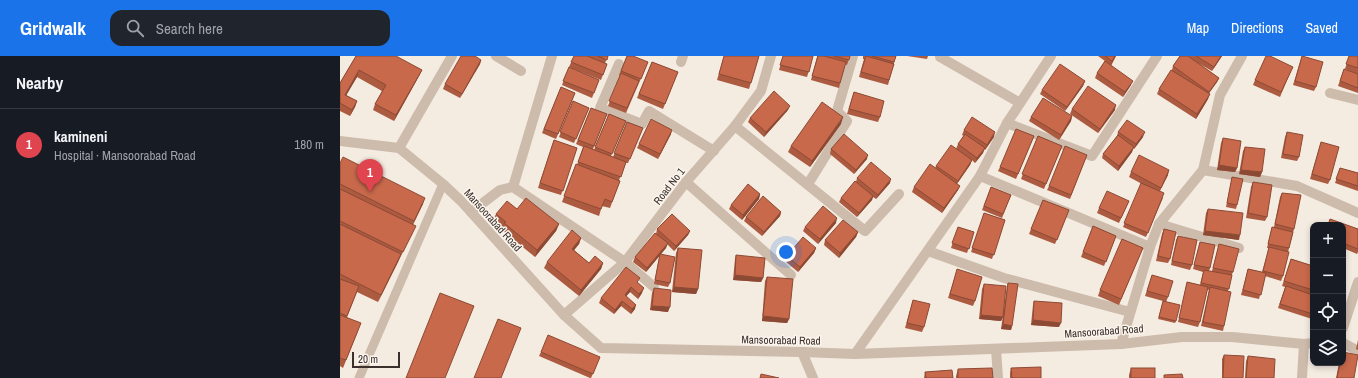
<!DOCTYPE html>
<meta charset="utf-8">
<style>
body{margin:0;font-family:"Archivo Narrow",sans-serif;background:#20242c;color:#f1f3f6}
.controls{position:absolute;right:12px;bottom:12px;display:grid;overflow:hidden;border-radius:8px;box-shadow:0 2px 6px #0003}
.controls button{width:36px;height:36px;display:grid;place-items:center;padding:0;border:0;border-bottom:1px solid #363941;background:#171b24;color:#f1f3f6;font:20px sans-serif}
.scale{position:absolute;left:12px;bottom:10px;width:48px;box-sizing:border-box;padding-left:4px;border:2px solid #3b302b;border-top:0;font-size:11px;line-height:14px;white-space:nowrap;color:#3b302b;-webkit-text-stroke:3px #fbf5ee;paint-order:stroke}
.you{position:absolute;left:446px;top:196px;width:14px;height:14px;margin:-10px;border:3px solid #fff;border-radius:50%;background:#1a73e8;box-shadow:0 0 0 6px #1a73e833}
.badge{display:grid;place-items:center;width:26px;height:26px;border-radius:50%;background:#1a73e8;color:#fff;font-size:13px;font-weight:700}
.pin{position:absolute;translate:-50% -33px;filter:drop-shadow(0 1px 2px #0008)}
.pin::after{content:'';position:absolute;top:21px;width:14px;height:12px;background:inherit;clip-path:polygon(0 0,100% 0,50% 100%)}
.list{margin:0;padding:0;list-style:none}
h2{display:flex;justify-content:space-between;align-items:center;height:52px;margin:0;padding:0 16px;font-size:17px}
h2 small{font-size:13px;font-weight:400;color:#9ea1a6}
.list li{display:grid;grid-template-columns:26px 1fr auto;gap:12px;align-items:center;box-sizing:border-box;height:72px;padding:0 16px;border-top:1px solid #363941}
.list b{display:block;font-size:15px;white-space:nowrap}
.list p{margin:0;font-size:13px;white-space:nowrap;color:#9ea1a6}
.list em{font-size:13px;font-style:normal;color:#9ea1a6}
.icon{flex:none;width:22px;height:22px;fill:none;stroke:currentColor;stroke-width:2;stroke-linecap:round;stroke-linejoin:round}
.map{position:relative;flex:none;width:1018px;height:322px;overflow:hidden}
header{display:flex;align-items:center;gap:24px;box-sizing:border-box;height:56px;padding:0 20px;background:#1a73e8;color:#fff}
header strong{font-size:19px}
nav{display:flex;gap:22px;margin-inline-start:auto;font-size:14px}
.search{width:280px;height:36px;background:#20242c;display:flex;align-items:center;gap:10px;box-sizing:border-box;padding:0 14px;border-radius:12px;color:#9ea1a6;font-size:15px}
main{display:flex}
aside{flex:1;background:#171b24}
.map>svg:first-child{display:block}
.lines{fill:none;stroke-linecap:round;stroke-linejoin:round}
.service{stroke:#cdbbac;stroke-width:9}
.minor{stroke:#cdbbac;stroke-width:10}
.tertiary{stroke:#cdbbac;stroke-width:10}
.wall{fill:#ac5a40}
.shaded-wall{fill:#8c4a34}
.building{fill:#c8694b;stroke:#8c4a34}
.labels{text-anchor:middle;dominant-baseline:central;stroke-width:3;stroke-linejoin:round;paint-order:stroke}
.street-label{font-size:11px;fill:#3b302b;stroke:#fbf5ee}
</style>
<header>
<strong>Gridwalk</strong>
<div class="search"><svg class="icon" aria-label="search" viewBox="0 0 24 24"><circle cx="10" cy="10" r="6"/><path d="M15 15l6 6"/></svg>Search here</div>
<nav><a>Map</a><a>Directions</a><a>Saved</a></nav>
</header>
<main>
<aside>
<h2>Nearby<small></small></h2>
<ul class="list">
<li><span class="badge" style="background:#e0444e">1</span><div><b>kamineni</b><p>Hospital · Mansoorabad Road</p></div><em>180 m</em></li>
</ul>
</aside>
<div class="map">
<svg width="1018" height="322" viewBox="0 0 1018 322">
<rect width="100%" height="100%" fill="#f4ebe1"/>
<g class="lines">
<polyline class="service" points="19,322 103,128"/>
<g class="minor">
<polyline points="156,0 181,15"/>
<polyline points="600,0 600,1 680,47"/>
<polyline points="341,6 343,0"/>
<polyline points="279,8 260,52 302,68 309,55 374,95"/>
<polyline points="990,37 1018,44"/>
<polyline points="667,67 752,100 817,0"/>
<polyline points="395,70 525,175 559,138"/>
<polyline points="59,92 112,0"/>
<polyline points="863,114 957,130 1018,157"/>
<polyline points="640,120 810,191"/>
<polyline points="346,126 451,219"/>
<polyline points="468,128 507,65 497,55 513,0"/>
<polyline points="173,131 212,0"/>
<polyline points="131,156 160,134 173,131 285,206 314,231"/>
<polyline points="819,168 899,192"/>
<polyline points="588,195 664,222 790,256"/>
<polyline points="224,259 285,206 346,126 395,70 421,35 431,0"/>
<polyline points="1003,287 1018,295"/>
<polyline points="781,288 810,191 819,168 863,114 880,39 902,0"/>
<polyline points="656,293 658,322"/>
<polyline points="462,296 473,322"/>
<polyline points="515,298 640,120 667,67 711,0"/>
</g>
<g class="tertiary">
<polyline points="0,85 59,92 103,128 121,145 224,259 261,292 462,296 515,298 781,288 842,281 892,281 964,288 973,287"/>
<polyline points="1003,272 1018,226"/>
<polyline points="962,322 964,288"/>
</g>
</g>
<g class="wall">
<polygon points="16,0 82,14 79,20 54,65 33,54 35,48 42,35 17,21 6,39 17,45 15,51 10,60 0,55 0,27"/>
<polygon points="234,0 268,0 265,7 267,8 261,24 229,11"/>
<polygon points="287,0 308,6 286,57 268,50 280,20 279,19"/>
<polygon points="384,0 419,0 409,33 377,24"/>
<polygon points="443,0 473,0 467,21 439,14"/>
<polygon points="477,0 510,0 507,9 505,8 499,32 471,24 477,1"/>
<polygon points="523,0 556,0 548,29 519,21 524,3 523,3"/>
<polygon points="567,0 588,0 587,3"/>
<polygon points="758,0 776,0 771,10 791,29 783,41 755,22 757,17 765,5"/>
<polygon points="840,0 882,0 872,15 858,7 879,22 877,26 869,37 868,43 856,63 817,38 819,33 832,14 833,10"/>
<polygon points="962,0 976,31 974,35 953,29"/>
<polygon points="1009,0 1018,0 1018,18 1005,13"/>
<polygon points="141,4 140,8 120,42 103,33 105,28"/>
<polygon points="312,6 338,16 323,53 297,42"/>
<polygon points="229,11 259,24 252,42 222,29"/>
<polygon points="1004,13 1018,18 1018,37 998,30"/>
<polygon points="951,15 940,41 913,29 915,24"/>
<polygon points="745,25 743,30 725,55 700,38 702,34"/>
<polygon points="221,31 235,37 216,83 202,77"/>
<polygon points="514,36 540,61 538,66 507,58"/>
<polygon points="233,45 249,52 234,87 219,81"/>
<polygon points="251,52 267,58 253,93 254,94 269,58 286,65 271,100 273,101 287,66 303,72 288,107 286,107 279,124 280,125 270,152 262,150 259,160 222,146 236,108 237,109 243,91 236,88"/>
<polygon points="732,53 775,54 758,77 730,58"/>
<polygon points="448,54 424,81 408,66 410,62"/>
<polygon points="732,60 731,65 719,84 689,65 691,61"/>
<polygon points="501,68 470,111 448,96 451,90"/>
<polygon points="624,74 654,81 645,94 644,93 643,97 635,107 632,104 630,109 617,128 620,130 618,134 602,157 572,136 574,131 595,112 596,110 629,102 616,93 618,88 624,80 622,79"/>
<polygon points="778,76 803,81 794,93 793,92 792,96 778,115 762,102 763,98 777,80"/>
<polygon points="947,76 959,101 957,105 941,102 945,81"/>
<polygon points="331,78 318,103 297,92 299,88"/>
<polygon points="694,80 676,123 658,115 660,111"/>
<polygon points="698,80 722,90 704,133 681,123"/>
<polygon points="883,82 897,112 895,116 877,114 881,87"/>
<polygon points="214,84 237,92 221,139 198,132"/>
<polygon points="981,86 990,124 988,128 970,123"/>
<polygon points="905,91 922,116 920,121 899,118 903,95"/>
<polygon points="491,93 527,103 514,118 490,98"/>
<polygon points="747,99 730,143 707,134 709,130"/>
<polygon points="0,107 83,148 73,169 73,176 38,246 17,236 7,261 18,275 3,312 0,310"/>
<polygon points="1000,112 1018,117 1018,135 995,127"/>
<polygon points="791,116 828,119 820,135 823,142 806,181 783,171 802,128 789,121"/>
<polygon points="892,121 897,149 896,153 886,151"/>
<polygon points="517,122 550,127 536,143 533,141 532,144 517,161 499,146 501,142 516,126"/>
<polygon points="913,126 927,161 925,165 906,162 911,131"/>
<polygon points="651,131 671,139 662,162 642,154"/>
<polygon points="942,137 954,173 948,196 943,220 941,225 925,220 919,243 901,239 908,213 922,216 929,192 927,192 931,175 932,171 934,171 940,141"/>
<polygon points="420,138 419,143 402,164 389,153 391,149"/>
<polygon points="703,144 729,154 715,188 689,178"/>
<polygon points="789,145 779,167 757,157 759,152"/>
<polygon points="868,153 899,184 863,179 866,157"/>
<polygon points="441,156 440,160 422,180 404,165 406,161"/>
<polygon points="644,157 665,164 652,203 631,196"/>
<polygon points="156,158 219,168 216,175 195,201 162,174 163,172 153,164"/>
<polygon points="496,167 478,188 463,175 465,171"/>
<polygon points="1003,169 1018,173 1018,196 1017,198 1003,192"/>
<polygon points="753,170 776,180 764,210 741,201"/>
<polygon points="618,171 634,176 627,197 611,192"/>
<polygon points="317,173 350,175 348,179 334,195 327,188 326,192 306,216 293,206 295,201 316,178"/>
<polygon points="824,173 830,203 828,207 816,205 822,178"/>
<polygon points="518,176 516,181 499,202 484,189 485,184"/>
<polygon points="838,180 852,209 850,214 831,209 836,184"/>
<polygon points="241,182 239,188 234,194 249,207 263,207 261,213 239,240 204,212 207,206"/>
<polygon points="860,186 870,212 869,215 872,215 879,188 893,216 891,221 888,235 884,270 883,275 861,270 869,234 867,233 860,266 858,271 838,266 846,231 847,226 860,229 863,216 853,213"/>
<polygon points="338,192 358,233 356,238 332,236 336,197"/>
<polygon points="476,192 474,197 458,216 445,205 447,200"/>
<polygon points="803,192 779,249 758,240 760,234"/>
<polygon points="320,198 330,227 328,231 314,228"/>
<polygon points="396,199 423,222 421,226 393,224 395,203"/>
<polygon points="951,203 973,210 973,260 972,263 938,252 945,231 942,230"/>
<polygon points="616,218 635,245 633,250 608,242"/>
<polygon points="812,219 828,241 826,246 836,265 835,267 818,263 823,245 805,240"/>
<polygon points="427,221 449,263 447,267 422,265 425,225"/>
<polygon points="298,227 302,237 298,243 290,236 286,240 295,253 291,258 281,250 274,258 259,247 261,242"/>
<polygon points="668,227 672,270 671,274 661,273 667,231"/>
<polygon points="644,228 663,261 661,265 639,263 642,233"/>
<polygon points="314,232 328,256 310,254 312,237"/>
<polygon points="573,244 584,271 582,276 565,272"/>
<polygon points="694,245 719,271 691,269 693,249"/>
<polygon points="1018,284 1018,294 1016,293"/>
<polygon points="201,296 260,301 251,322 250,322 199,300"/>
<polygon points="884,299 903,322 882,322 882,303"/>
<polygon points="908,300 934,322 905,322 906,305"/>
<polygon points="999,307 1003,307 1014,322 996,322"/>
<polygon points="671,312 701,322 670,322 670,317"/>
<polygon points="791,312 815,322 789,322 789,319"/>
<polygon points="618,313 653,322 616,322 616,320"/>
<polygon points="585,316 613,322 584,322"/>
</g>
<g class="shaded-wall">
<polygon points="775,0 776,0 770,10 772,5"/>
<polygon points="881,0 882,0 872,15 874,11"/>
<polygon points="141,4 140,8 120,42 122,38"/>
<polygon points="19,14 17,21 3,45 5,39"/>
<polygon points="82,14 79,20 54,65 56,59"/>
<polygon points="879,22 877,26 867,40 869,36"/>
<polygon points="745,25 743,30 725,55 727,51"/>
<polygon points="793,25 791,29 783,41 785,36"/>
<polygon points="870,38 868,43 856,63 857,58"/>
<polygon points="17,45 15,51 10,60 12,54"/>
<polygon points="776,49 775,54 758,77 760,73"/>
<polygon points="450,50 448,54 424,81 426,76"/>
<polygon points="732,60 731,65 719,84 721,79"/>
<polygon points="503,61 501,68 470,111 472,105"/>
<polygon points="332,74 331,78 318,103 320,98"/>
<polygon points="655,76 654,81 645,94 647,89"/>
<polygon points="805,76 803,81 794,93 796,88"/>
<polygon points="794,91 792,96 778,115 779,110"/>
<polygon points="645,92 643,97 635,107 637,102"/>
<polygon points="528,99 527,103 514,118 516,114"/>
<polygon points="632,104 630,109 616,129 618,125"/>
<polygon points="879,109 897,112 895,116 877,114"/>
<polygon points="829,114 828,119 819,136 821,132"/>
<polygon points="901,114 922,116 920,121 899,118"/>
<polygon points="551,123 550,127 536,143 538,139"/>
<polygon points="620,130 618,134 602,157 604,152"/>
<polygon points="420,138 419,143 402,164 403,159"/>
<polygon points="533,140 532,144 517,161 519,157"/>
<polygon points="85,142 83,148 71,171 74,165"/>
<polygon points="441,156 440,160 422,180 424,176"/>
<polygon points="497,162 496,167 478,188 480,183"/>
<polygon points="219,168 216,175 195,201 197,194"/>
<polygon points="350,175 348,179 334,195 336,190"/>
<polygon points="865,175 900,179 899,184 863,179"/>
<polygon points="518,176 516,181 499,202 500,197"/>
<polygon points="241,182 239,188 230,199 232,193"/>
<polygon points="328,187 326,192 306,216 307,212"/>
<polygon points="476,192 474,197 458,216 460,211"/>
<polygon points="61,198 58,206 38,246 41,239"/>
<polygon points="263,207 261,213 239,240 241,234"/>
<polygon points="395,219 423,222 421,226 393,224"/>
<polygon points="291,231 290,236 283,244 285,239"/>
<polygon points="334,231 358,233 356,238 332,236"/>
<polygon points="304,232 302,237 298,243 299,238"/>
<polygon points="282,245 281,250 274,258 275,254"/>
<polygon points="296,249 295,253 291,258 292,253"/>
<polygon points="312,250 330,251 328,256 310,254"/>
<polygon points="641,259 663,261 661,265 639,263"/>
<polygon points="423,260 449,263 447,267 422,265"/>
<polygon points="693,264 721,267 719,271 691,269"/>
<polygon points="663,268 672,270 671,274 661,273"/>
</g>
<g class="building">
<polygon points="16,0 56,0 82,14 56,59 35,48 46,29 19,14 5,39 17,45 12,54 0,47 0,27"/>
<polygon points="121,0 135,0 141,4 122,38 105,28"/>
<polygon points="234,0 247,0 267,8 263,19 231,6"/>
<polygon points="258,0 268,0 267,4"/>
<polygon points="287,0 293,0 308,6 301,23 281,15"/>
<polygon points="384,0 419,0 411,27 379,18"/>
<polygon points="443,0 473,0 469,16 440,9"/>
<polygon points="478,0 484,0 506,6 500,27 472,20"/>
<polygon points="494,0 510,0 509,4"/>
<polygon points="526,0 554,8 549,24 521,16"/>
<polygon points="532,0 556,0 554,6"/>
<polygon points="765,0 775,0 772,5"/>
<polygon points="840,0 848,0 879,22 869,36 833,10"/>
<polygon points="856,0 881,0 874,11"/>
<polygon points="926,0 930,0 953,11 941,36 915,24"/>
<polygon points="962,0 983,6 976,31 955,25"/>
<polygon points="1009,0 1018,0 1018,12 1006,8"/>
<polygon points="765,5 793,25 785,36 757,17"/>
<polygon points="312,6 338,16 325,48 299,38"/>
<polygon points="720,8 745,25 727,51 702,34"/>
<polygon points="229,11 259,24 254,37 223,25"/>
<polygon points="1004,13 1018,18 1018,32 1000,25"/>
<polygon points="831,14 870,38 857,58 819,33"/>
<polygon points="281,17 299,25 287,52 269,45"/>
<polygon points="748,30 776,49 760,73 732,53"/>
<polygon points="221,31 235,37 218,78 204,73"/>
<polygon points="434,35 450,50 426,76 410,62"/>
<polygon points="514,36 544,45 540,61 509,53"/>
<polygon points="703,42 732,60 721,79 691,61"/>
<polygon points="233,45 249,52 236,83 220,76"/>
<polygon points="482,46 503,61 472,105 451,90"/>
<polygon points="251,52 267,58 254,90 238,84"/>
<polygon points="269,58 286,65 272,98 255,91"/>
<polygon points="632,61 655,76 647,89 624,74"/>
<polygon points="311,63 332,74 320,98 299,88"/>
<polygon points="787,64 805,76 796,88 778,76"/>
<polygon points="287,66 303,72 290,103 274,97"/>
<polygon points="676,73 694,80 678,118 660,111"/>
<polygon points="947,76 963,79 959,101 943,98"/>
<polygon points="504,78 528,99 516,114 491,93"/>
<polygon points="625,78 645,92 637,102 618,88"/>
<polygon points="778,79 794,91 779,110 763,98"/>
<polygon points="698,80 722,90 706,128 682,118"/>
<polygon points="883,82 901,85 897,112 879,109"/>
<polygon points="214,84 237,92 223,135 200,127"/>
<polygon points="981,86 999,91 990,124 972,118"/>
<polygon points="611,89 632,104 618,125 596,110"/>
<polygon points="244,90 286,106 281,121 238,106"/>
<polygon points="725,90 747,99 731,139 709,130"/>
<polygon points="905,91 925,93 922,116 901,114"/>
<polygon points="799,99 829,114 821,132 791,116"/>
<polygon points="3,101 85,142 74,165 0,128 0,107"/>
<polygon points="531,106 551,123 538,139 517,122"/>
<polygon points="236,108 280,125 272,146 265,143 261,153 224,140"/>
<polygon points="590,108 620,130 604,152 574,131"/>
<polygon points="1000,112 1018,117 1018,130 996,123"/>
<polygon points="892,121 903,123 897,149 887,147"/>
<polygon points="515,125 533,140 519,157 501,142"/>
<polygon points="913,126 932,129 927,161 908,157"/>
<polygon points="801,127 824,137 808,177 784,167"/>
<polygon points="408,128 420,138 403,159 391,149"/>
<polygon points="651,131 671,139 663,158 644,150"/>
<polygon points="0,133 76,170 63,196 0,165"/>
<polygon points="767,135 789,145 781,162 759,152"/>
<polygon points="942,137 961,139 954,173 935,168"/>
<polygon points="423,140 441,156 424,176 406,161"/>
<polygon points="186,142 219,168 197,194 164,167 166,166 156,158 167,145 177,153"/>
<polygon points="703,144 729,154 717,184 691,173"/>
<polygon points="483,150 497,162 480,183 465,171"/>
<polygon points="868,153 903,157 900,179 865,175"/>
<polygon points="644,157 665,164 654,199 632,192"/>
<polygon points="332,158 350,175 336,190 317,173"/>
<polygon points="990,163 1018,173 1018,193 1003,187 1003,169 988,169"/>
<polygon points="503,164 518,176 500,197 485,184"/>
<polygon points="0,168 61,198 41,239 0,218"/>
<polygon points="753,170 776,180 766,206 743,196"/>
<polygon points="618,171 634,176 629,193 612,187"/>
<polygon points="932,171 953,176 949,192 928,188"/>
<polygon points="824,173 836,176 830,203 818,200"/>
<polygon points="232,174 241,182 232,193 249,207 255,200 263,207 241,234 207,206"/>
<polygon points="315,177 328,187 307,212 295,201"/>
<polygon points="838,180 857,184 852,209 832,205"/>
<polygon points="463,181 476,192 460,211 447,200"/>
<polygon points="782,183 803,192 781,243 760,234"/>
<polygon points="860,186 875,189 870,212 854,209"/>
<polygon points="879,188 899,193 893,216 873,212"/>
<polygon points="929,191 949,196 943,220 923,215"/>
<polygon points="338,192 362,194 358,233 334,231"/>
<polygon points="320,198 335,201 330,227 315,224"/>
<polygon points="396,199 425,202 423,222 395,219"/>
<polygon points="951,203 973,210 973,234 944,225"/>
<polygon points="286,211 300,222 297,226 304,232 299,238 291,231 285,239 296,249 292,253 282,245 275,254 261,242"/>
<polygon points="617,213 642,221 635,245 610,238"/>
<polygon points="908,213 926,217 921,239 903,234"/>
<polygon points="864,214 892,219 889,233 861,227"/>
<polygon points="812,219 833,225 828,241 807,235"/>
<polygon points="427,221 453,223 449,263 423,260"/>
<polygon points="0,223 19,230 7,260 0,257"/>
<polygon points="847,226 868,231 860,266 839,262"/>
<polygon points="668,227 678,228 672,270 663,268"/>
<polygon points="644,228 666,230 663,261 641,259"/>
<polygon points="946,230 973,239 973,258 940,248"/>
<polygon points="870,231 891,236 884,270 863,266"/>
<polygon points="314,232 331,234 330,251 312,250"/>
<polygon points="100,237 134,250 105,322 66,322"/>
<polygon points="573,244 590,248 584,271 567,267"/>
<polygon points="694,245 722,247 721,267 693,264"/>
<polygon points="823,245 840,249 836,265 819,261"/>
<polygon points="0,259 21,267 6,304 0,302"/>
<polygon points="158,263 181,272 161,322 134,322"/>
<polygon points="208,279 260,301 253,318 201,296"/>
<polygon points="1003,296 1018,299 1014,322 997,322 1000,307 1003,307"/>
<polygon points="884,299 904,300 903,322 883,322"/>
<polygon points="908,300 935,303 934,322 906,322"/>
<polygon points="701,311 701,322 672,322 671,312"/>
<polygon points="652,312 653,322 618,322 618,313"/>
<rect x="791" y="312" width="24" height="10"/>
<polygon points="612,314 613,322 586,322 585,316"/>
<polygon points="421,318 439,322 420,322"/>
<polygon points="842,318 843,322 824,322 824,319"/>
</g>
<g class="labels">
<g class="street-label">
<text transform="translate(329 130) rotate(-52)">Road No 1</text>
<text transform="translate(153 164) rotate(48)">Mansoorabad Road</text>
<text transform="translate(764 275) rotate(-4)">Mansoorabad Road</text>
<text transform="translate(441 284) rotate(1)">Mansoorabad Road</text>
</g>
</g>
</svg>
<div class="controls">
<button>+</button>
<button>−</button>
<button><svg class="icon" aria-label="locate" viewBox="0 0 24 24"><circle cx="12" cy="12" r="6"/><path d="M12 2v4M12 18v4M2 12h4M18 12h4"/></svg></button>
<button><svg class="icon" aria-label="layers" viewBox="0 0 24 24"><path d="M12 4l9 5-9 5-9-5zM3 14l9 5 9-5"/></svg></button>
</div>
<div class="scale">20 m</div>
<div class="you"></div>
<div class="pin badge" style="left:30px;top:136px;background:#e0444e">1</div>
</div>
</main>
